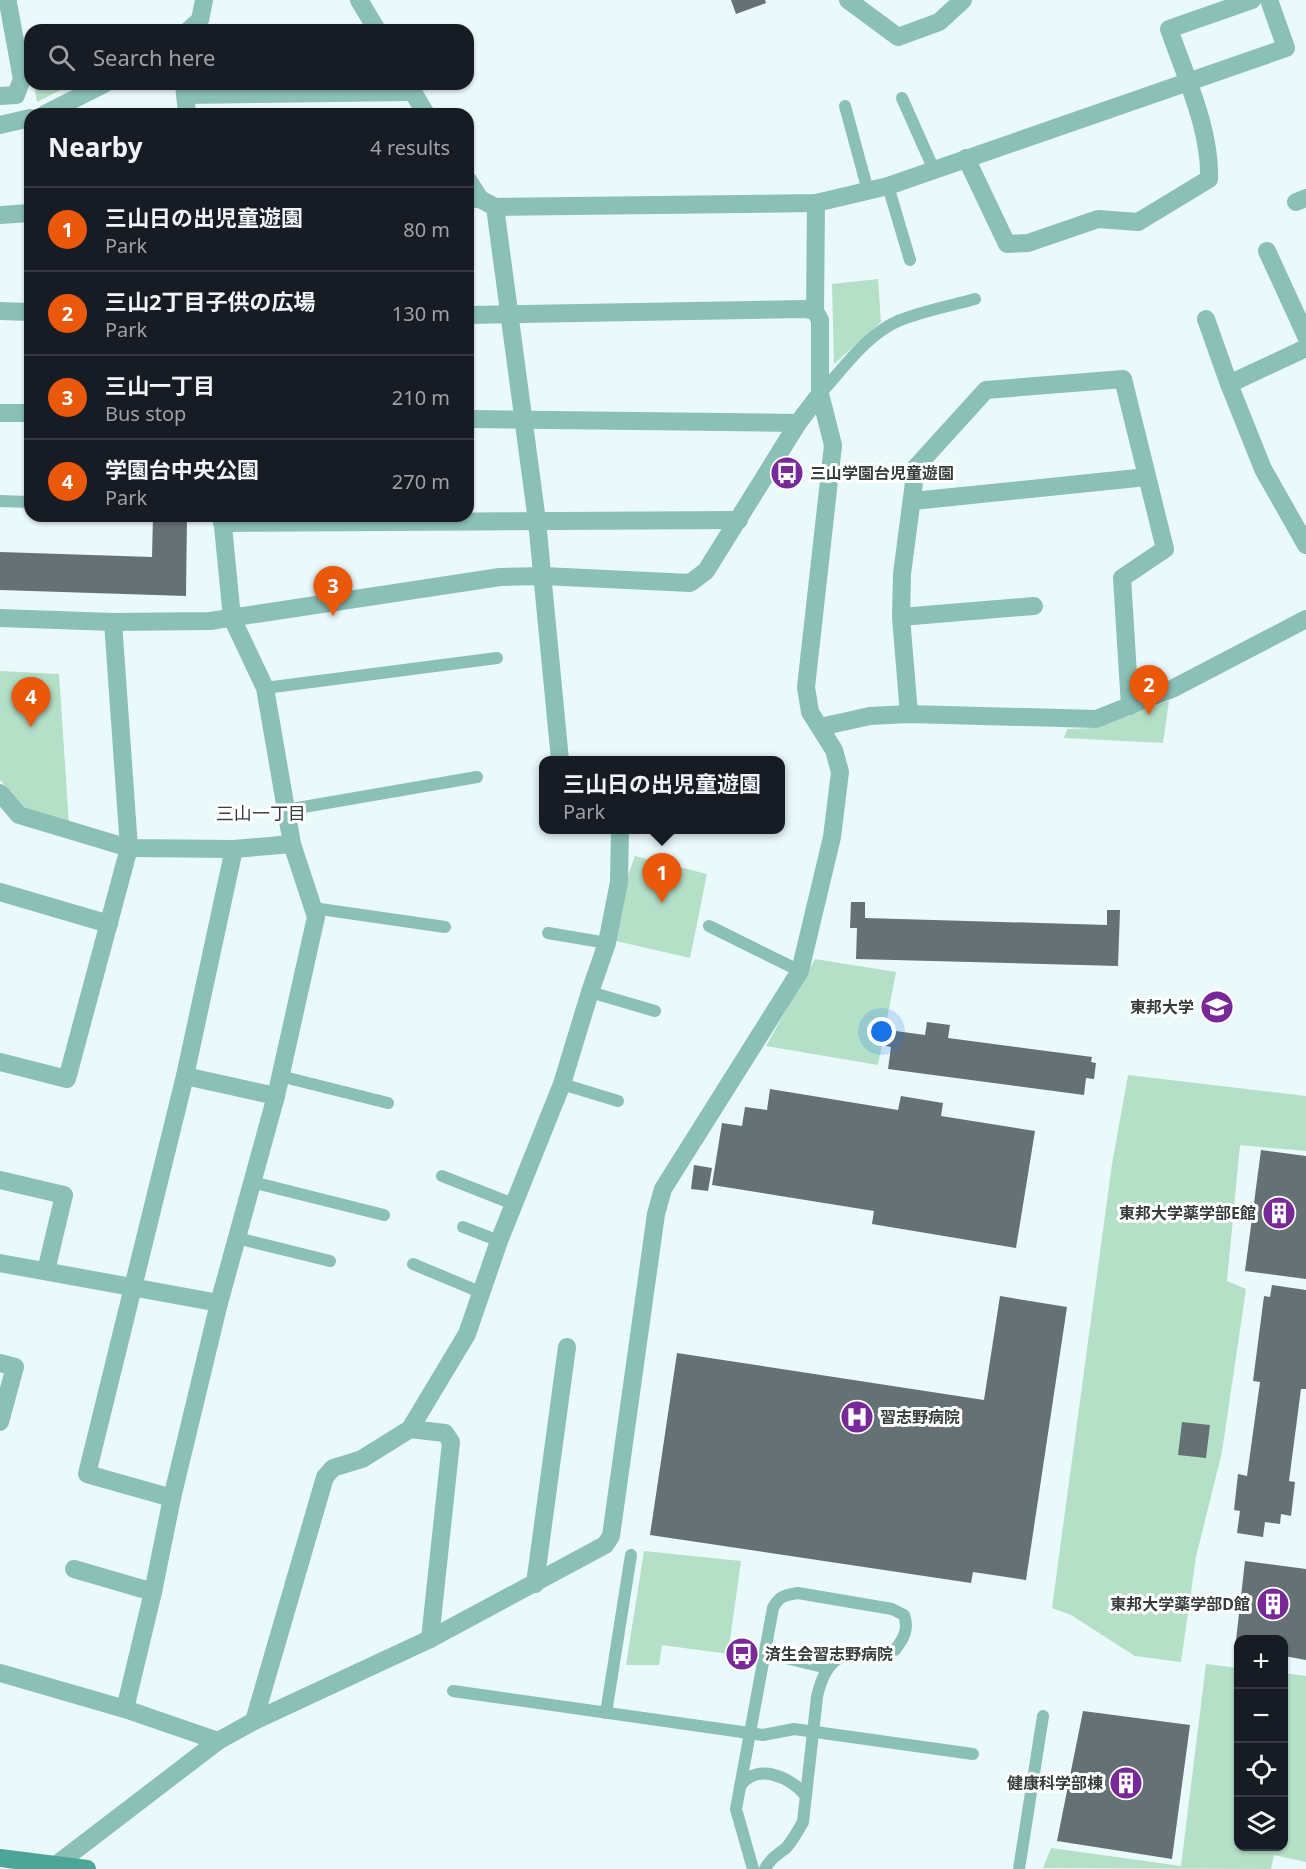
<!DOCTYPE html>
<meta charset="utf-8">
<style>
body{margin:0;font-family:"Noto Sans","Noto Sans JP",sans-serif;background:#20242c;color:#f1f3f6}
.controls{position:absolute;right:18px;bottom:18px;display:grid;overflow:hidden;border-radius:12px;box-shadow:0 2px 4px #0004}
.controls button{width:54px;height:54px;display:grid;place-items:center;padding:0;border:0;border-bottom:2px solid #363941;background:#171b24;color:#f1f3f6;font:30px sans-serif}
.you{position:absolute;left:882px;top:1032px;width:21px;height:21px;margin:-15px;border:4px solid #fff;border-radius:50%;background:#1a73e8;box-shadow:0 0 0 9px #1a73e833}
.badge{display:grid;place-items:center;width:39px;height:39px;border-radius:50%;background:#ea580c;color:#fff;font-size:20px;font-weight:700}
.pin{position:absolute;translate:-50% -50px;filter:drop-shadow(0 2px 3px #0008)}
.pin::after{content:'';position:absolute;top:32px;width:21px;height:18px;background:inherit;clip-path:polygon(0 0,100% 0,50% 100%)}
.popup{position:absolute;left:539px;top:756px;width:246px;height:78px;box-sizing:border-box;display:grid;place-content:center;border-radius:12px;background:#171b24;filter:drop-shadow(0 2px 4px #0005);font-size:20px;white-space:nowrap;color:#9ea1a6}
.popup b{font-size:22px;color:#f1f3f6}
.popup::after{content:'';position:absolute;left:50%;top:100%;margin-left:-12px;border:12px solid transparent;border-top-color:#171b24}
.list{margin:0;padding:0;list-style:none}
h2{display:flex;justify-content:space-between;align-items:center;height:78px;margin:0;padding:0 24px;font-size:26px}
h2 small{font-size:20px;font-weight:400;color:#9ea1a6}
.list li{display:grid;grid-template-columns:39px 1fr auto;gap:18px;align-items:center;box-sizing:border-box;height:84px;padding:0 24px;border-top:2px solid #363941}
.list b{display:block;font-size:22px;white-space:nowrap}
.list p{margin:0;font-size:20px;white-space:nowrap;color:#9ea1a6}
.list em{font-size:20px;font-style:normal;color:#9ea1a6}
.icon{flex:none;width:33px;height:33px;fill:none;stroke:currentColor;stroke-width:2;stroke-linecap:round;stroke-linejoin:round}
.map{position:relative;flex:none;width:1306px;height:1869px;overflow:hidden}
.search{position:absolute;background:#171b24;box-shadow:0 2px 4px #0004;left:24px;top:24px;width:450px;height:66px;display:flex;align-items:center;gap:15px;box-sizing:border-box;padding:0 21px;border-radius:18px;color:#9ea1a6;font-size:22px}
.panel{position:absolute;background:#171b24;box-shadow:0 2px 4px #0004;left:24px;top:108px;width:450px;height:414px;border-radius:18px}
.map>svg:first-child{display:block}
.green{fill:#b5e0c8}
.building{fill:#667175}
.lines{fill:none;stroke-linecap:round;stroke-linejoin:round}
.lane{stroke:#8ac0b6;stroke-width:12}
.street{stroke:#8ac0b6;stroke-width:18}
.secondary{stroke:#4da597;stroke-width:18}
.labels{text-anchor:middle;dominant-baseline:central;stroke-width:6;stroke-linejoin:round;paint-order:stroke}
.poi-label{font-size:16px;font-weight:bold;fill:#373d3d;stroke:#fff;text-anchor:end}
.neighbourhood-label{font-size:18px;fill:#373d3d;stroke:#fff}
</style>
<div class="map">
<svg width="1306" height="1869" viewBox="0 0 1306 1869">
<rect width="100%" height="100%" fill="#eaf9fa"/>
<g class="green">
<polygon points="34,84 72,84 37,102"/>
<polygon points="878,279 881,322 834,364 832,284"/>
<polygon points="0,671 59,674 69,824 27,810 0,780"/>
<polygon points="1169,701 1163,743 1064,738 1067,729 1095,728"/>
<polygon points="635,856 707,874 690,958 616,941 626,881"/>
<polygon points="815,959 896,972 878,1065 766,1046"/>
<polygon points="1128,1075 1306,1096 1306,1151 1240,1145 1227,1281 1246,1289 1222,1452 1196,1557 1181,1662 1135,1656 1071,1615 1052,1608 1112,1164"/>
<polygon points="644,1551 741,1561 728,1654 662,1645 659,1665 626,1665"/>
<polygon points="1206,1664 1238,1668 1238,1846 1284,1846 1284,1673 1306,1676 1306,1862 1274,1855 1271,1869 1043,1868 1051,1848 1181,1866"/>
</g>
<g class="building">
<polygon points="731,0 765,0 766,3 736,14"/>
<polygon points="153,516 187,516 186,596 0,590 0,552 152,557"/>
<polygon points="851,902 865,902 865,918 1107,925 1107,910 1120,910 1118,966 856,959 857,928 850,928"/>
<polygon points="927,1022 950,1025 948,1038 1092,1057 1091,1062 1096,1063 1094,1079 1086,1078 1084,1095 888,1069 891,1047 886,1046 888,1030 925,1035"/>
<polygon points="770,1089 898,1110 901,1096 943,1103 941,1116 1035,1131 1016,1248 872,1224 874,1211 712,1185 722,1123 742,1126 745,1107 767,1110"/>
<polygon points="1261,1150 1306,1156 1306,1279 1245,1271"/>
<polygon points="694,1165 712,1168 708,1191 691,1189"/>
<polygon points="1272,1285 1306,1290 1306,1389 1301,1389 1289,1481 1295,1482 1291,1516 1281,1514 1280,1524 1265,1522 1263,1537 1237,1533 1240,1511 1234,1510 1238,1474 1247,1476 1260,1382 1253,1381 1264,1296 1270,1297"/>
<polygon points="1000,1296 1067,1307 1026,1580 973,1572 971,1583 650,1535 677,1353 984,1400"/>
<polygon points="1182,1422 1210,1425 1206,1458 1178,1455"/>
<polygon points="1245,1561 1306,1569 1306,1660 1284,1656 1284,1640 1238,1640 1238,1650 1235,1649"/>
<polygon points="1083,1711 1190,1725 1172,1859 1057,1841"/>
</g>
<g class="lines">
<g class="lane">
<polyline points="902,98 934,170"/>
<polyline points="845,106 868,191"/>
<polyline points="888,186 910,260"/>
<path d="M820,394C843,369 866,335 898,321C922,311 950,306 975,299"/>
<polyline points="0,501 30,502"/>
<polyline points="265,688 497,658"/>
<polyline points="286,810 477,777"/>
<polyline points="313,908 445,927"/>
<polyline points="709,926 800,971"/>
<polyline points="548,933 607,943"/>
<polyline points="590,992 655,1011"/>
<polyline points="280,1076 388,1103"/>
<polyline points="562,1084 618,1101"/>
<polyline points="442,1176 513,1204"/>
<polyline points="252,1182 384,1215"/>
<polyline points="463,1227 499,1241"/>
<polyline points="237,1238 330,1261"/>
<polyline points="413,1264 480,1292"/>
<polyline points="765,1653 827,1668"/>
<polyline points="453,1691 763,1735 794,1729 973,1754"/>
<polyline points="606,1713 631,1555"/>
<path d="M740,1786C757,1762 791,1777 806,1796"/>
<path d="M753,1869L736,1809L773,1608C779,1596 785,1595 798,1593L892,1609L904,1615C909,1629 904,1638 895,1650C852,1654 828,1646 817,1697L803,1822C798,1831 793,1840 786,1848C777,1855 770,1859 765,1869"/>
<polyline points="1019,1869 1043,1716"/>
</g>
<g class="street">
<polyline points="359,0 377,30"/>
<polyline points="848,0 898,37 939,22 963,0"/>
<polyline points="189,30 200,20 204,0"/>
<polyline points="184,84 187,114"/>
<polyline points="408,84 426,114"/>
<polyline points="185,95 413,92"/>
<polyline points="0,96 16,95 22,79 8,3"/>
<polyline points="45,114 104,84"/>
<polyline points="0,125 30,118"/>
<path d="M966,158L1007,244L1028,243L1098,219L1138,222L1209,179C1211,131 1185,75 1169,29L1252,0"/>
<polyline points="468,180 480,199"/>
<polyline points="468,199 480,199 495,207 816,203 888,186 1286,48 1269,0"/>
<polyline points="1296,202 1306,198"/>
<polyline points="495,207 537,521 560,760"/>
<polyline points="0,215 30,213"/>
<polyline points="1267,251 1306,336"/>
<polyline points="0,311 30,312"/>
<polyline points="815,311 816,203"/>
<polyline points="1206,319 1229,384 1263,469 1306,545"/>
<polyline points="1229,384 1306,348"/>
<polyline points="0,413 30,413"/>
<polyline points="468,419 798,423"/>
<polyline points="913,501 1147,477"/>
<polyline points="222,523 739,520"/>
<polyline points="901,617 1034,606"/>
<polyline points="0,618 113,622 210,621 500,577 543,576 690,583 706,571 798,423 820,394"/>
<polyline points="909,714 901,617 902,574 916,467 986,390 1123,379 1165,549 1122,578 1130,706"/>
<polyline points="820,727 870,716 909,714 1096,719 1172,689 1306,619"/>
<polyline points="0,793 19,815 129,848 234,849 292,844"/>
<polyline points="0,892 109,924"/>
<polyline points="0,1062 67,1079 129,848 113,622"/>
<polyline points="185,1076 276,1096"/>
<polyline points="0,1180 64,1195 46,1271"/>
<polyline points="0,1263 219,1303"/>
<polyline points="0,1363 15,1367 0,1422"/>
<polyline points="410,1429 445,1433 451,1442 430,1639"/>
<polyline points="172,1498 87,1474 185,1076 234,849"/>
<polyline points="74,1569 153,1592"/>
<polyline points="535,1584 567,1347"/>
<polyline points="0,1673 125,1709 218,1741"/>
<polyline points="125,1709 153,1592 172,1498 219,1303 276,1096 316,917 292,844 265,688 232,618 222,516"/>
<polyline points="254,1721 325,1477 333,1468 362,1459 410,1429 467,1334 499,1241 562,1084 590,992 607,943 619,882 620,830"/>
<polyline points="56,1865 218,1741 254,1721 430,1639 605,1545 611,1536 656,1214 663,1189 800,971 832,837 840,772 834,750 810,712 806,687 833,445 820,394 820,320 815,311 804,309 468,315"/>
</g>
<polyline class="secondary" points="0,1858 87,1869"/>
</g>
<defs>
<symbol id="bus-disc" viewBox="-11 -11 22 22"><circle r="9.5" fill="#792898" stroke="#fff"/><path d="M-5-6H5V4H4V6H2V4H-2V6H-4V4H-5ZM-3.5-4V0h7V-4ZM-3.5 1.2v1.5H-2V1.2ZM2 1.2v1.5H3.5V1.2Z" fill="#fff"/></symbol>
<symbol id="university-disc" viewBox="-11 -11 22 22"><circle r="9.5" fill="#792898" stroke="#fff"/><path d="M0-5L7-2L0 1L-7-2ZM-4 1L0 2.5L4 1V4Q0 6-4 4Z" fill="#fff"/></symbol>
<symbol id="building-disc" viewBox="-11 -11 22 22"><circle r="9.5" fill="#792898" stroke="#fff"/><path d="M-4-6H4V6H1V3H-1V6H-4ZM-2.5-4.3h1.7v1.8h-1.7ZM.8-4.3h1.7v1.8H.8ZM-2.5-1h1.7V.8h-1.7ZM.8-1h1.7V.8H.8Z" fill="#fff"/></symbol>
<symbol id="hospital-disc" viewBox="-11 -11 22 22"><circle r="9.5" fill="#792898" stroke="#fff"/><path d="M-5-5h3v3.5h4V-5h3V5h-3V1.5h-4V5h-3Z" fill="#fff"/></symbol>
</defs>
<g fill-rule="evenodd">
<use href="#bus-disc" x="768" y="454" width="38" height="38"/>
<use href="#university-disc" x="1198" y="988" width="38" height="38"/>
<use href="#building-disc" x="1260" y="1194" width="38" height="38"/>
<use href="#hospital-disc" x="838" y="1398" width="38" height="38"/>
<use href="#building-disc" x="1254" y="1585" width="38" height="38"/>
<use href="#bus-disc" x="723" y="1635" width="38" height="38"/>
<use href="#building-disc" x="1107" y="1764" width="38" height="38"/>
</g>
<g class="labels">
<g class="poi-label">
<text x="810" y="473" text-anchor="start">三山学園台児童遊園</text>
<text x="1194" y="1007">東邦大学</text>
<text x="1256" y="1213">東邦大学薬学部E館</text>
<text x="880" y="1417" text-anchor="start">習志野病院</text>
<text x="1250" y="1604">東邦大学薬学部D館</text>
<text x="765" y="1654" text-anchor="start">済生会習志野病院</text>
<text x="1103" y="1783">健康科学部棟</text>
</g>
<g class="neighbourhood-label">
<text x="261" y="813">三山一丁目</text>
</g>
</g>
</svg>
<div class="controls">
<button>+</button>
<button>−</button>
<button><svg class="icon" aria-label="locate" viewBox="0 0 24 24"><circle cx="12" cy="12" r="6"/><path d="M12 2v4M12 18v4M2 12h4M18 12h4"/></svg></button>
<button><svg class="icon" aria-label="layers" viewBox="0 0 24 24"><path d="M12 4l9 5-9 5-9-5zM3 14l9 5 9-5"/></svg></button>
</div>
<div class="you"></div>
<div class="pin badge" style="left:662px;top:903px">1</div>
<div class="popup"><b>三山日の出児童遊園</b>Park</div>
<div class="pin badge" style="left:1149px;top:715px">2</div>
<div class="pin badge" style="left:333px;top:616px">3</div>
<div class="pin badge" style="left:31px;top:727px">4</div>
<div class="search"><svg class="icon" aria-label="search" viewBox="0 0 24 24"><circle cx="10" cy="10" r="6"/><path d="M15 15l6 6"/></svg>Search here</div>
<section class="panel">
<h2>Nearby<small>4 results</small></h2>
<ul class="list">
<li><span class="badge">1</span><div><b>三山日の出児童遊園</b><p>Park</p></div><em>80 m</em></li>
<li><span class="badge">2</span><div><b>三山2丁目子供の広場</b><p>Park</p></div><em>130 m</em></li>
<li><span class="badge">3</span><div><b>三山一丁目</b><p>Bus stop</p></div><em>210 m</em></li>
<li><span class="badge">4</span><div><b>学園台中央公園</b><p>Park</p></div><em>270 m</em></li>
</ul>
</section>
</div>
